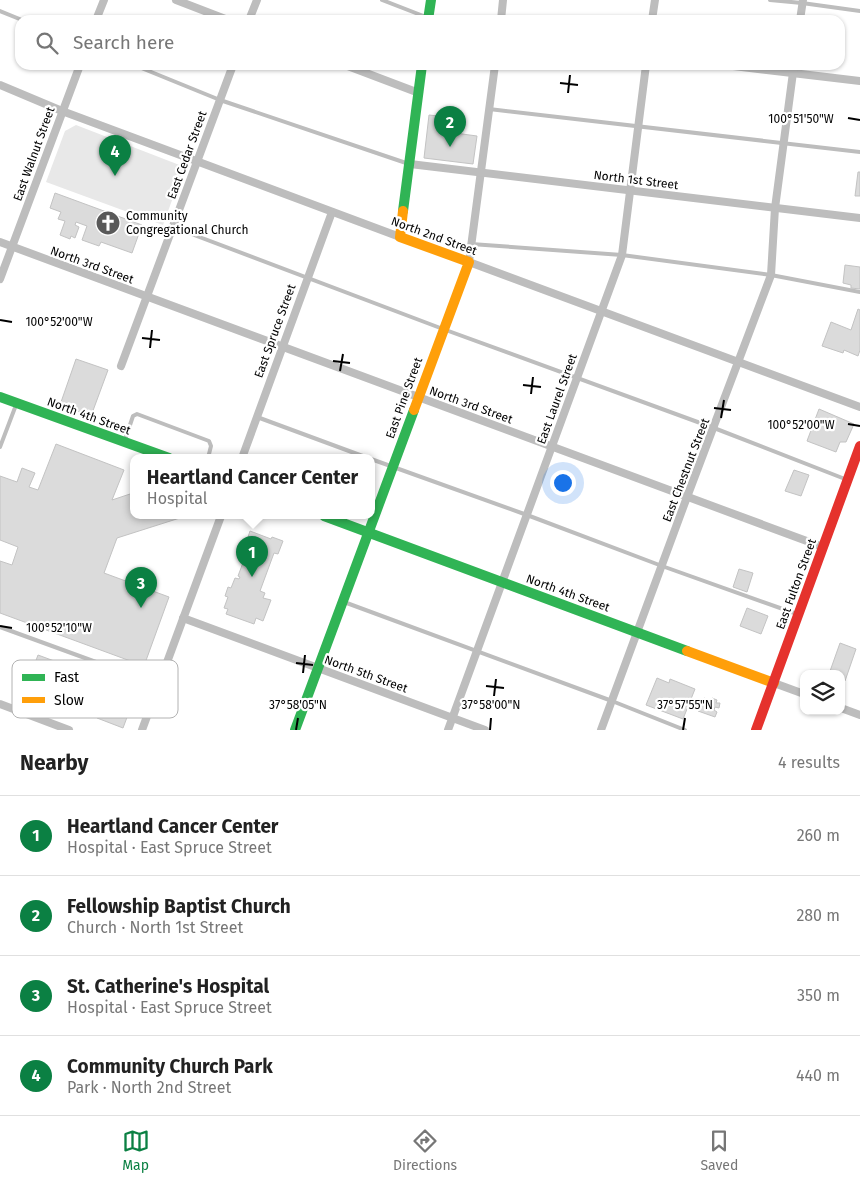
<!DOCTYPE html>
<meta charset="utf-8">
<style>
body{margin:0;font-family:"Fira Sans",sans-serif;background:#f2f2f2;color:#222}
.controls{position:absolute;right:15px;bottom:15px;display:grid;overflow:hidden;border-radius:10px;box-shadow:0 1px 4px #0004}
.controls button{width:45px;height:45px;display:grid;place-items:center;padding:0;border:0;border-bottom:1px solid #e0e0e0;background:#fff;color:#222;font:25px sans-serif}
.you{position:absolute;left:562px;top:482px;width:18px;height:18px;margin:-12px;border:4px solid #fff;border-radius:50%;background:#1a73e8;box-shadow:0 0 0 8px #1a73e833}
.badge{display:grid;place-items:center;width:32px;height:32px;border-radius:50%;background:#0b8043;color:#fff;font-size:16px;font-weight:700}
.pin{position:absolute;translate:-50% -41px;filter:drop-shadow(0 1px 2px #0008)}
.pin::after{content:'';position:absolute;top:26px;width:18px;height:15px;background:inherit;clip-path:polygon(0 0,100% 0,50% 100%)}
.popup{position:absolute;left:130px;top:454px;width:245px;height:65px;box-sizing:border-box;display:grid;place-content:center;border-radius:10px;background:#fff;filter:drop-shadow(0 1px 4px #0005);font-size:16px;white-space:nowrap;color:#767676}
.popup b{font-size:19px;color:#222}
.popup::after{content:'';position:absolute;left:50%;top:100%;margin-left:-10px;border:10px solid transparent;border-top-color:#fff}
.list{margin:0;padding:0;list-style:none}
h2{display:flex;justify-content:space-between;align-items:center;height:65px;margin:0;padding:0 20px;font-size:21px}
h2 small{font-size:16px;font-weight:400;color:#767676}
.list li{display:grid;grid-template-columns:32px 1fr auto;gap:15px;align-items:center;box-sizing:border-box;height:80px;padding:0 20px;border-top:1px solid #e0e0e0}
.list b{display:block;font-size:19px;white-space:nowrap}
.list p{margin:0;font-size:16px;white-space:nowrap;color:#767676}
.list em{font-size:16px;font-style:normal;color:#767676}
.icon{flex:none;width:28px;height:28px;fill:none;stroke:currentColor;stroke-width:2;stroke-linecap:round;stroke-linejoin:round}
.map{position:relative;flex:none;width:860px;height:730px;overflow:hidden}
.search{position:absolute;background:#fff;box-shadow:0 1px 4px #0004;left:15px;right:15px;top:15px;height:55px;display:flex;align-items:center;gap:12px;box-sizing:border-box;padding:0 18px;border-radius:15px;color:#767676;font-size:19px}
.sheet{height:385px;background:#fff}
nav{display:flex;justify-content:space-around;align-items:center;box-sizing:border-box;height:70px;border-top:1px solid #e0e0e0;background:#fff;font-size:14px;color:#767676}
nav a{display:grid;justify-items:center;gap:2px}
nav .on{color:#0b8043}
.map>svg:first-child{display:block}
.green{fill:#e8e8e8}
.building{fill:#dbdbdb;stroke:#c3c3c3}
.lines{fill:none;stroke-linecap:round;stroke-linejoin:round}
.lane{stroke:#bdbdbd;stroke-width:4}
.street{stroke:#bdbdbd;stroke-width:8}
.fast{stroke:#30b455;stroke-width:10}
.slow{stroke:#ff9f0a;stroke-width:10}
.jam{stroke:#e5322d;stroke-width:10}
.ticks{fill:none;stroke:#000;stroke-width:2}
.labels{text-anchor:middle;dominant-baseline:central;stroke-width:4.5;stroke-linejoin:round;paint-order:stroke}
.street-label{font-size:12px;fill:#000;stroke:#fff}
.poi-label{font-size:12px;fill:#000;stroke:#fff;text-anchor:start}
.key{fill:#fff;stroke:#b2b2b2;stroke-width:1}
.key-label{font-size:14px;fill:#000}
.ticks-label{font-size:12px;text-anchor:middle;fill:#000;stroke:#fff;stroke-width:4.5;stroke-linejoin:round;paint-order:stroke}
</style>
<div class="map">
<svg width="860" height="730" viewBox="0 0 860 730">
<rect width="100%" height="100%" fill="#fff"/>
<polygon class="green" points="76,125 182,166 183,170 163,225 46,182 65,131"/>
<g class="building">
<polygon points="429,115 457,118 455,133 477,136 473,164 424,158"/>
<polygon points="858,172 860,172 860,196 855,196"/>
<polygon points="55,193 142,225 132,253 101,242 99,246 82,240 87,226 76,222 75,225 79,227 75,238 71,236 70,239 60,235 65,221 58,219 61,212 50,208"/>
<polygon points="845,265 860,267 860,289 851,288 851,285 843,283"/>
<polygon points="858,309 860,310 860,350 858,356 844,350 843,353 822,346 831,322 851,330"/>
<polygon points="76,359 108,370 91,416 60,405"/>
<polygon points="819,409 854,424 846,442 840,442 836,452 807,441"/>
<polygon points="56,444 124,470 112,500 133,493 133,516 186,516 117,538 104,573 169,597 144,666 0,613 0,561 12,565 18,547 0,540 0,476 17,482 22,468 35,473 29,487 38,490"/>
<polygon points="794,470 809,475 801,496 785,491"/>
<polygon points="250,531 271,539 272,537 283,541 278,554 274,553 260,591 265,593 263,598 271,600 263,621 256,618 254,624 226,614 228,609 224,608 228,597 225,596 228,587 231,588 235,578 239,579 240,577 238,576 244,560 246,561 251,548 245,546"/>
<polygon points="739,569 753,573 747,592 733,587"/>
<polygon points="747,608 768,616 761,634 740,626"/>
<polygon points="840,643 856,649 845,681 841,680 841,674 829,674"/>
<polygon points="38,655 65,665 59,681 32,671"/>
<polygon points="657,678 669,683 670,679 695,689 683,719 646,705"/>
<polygon points="105,694 132,704 123,728 97,718"/>
<polygon points="704,698 711,701 712,698 717,700 716,703 720,703 719,708 715,707 714,710 717,712 715,717 698,711"/>
</g>
<g class="lines">
<g class="lane">
<polyline points="382,0 426,17"/>
<polyline points="770,0 802,3 860,11"/>
<polyline points="0,11 22,20"/>
<polyline points="134,65 220,100 409,164"/>
<polyline points="489,109 860,152"/>
<polyline points="173,227 443,329 714,428 845,479"/>
<polyline points="471,244 622,255 771,275 860,292"/>
<polyline points="257,417 368,458"/>
<polyline points="125,440 133,416 137,414 209,441 211,446 208,458"/>
<polyline points="0,447 16,405"/>
<polyline points="371,459 527,515 662,566 797,614"/>
<polyline points="344,602 612,701 685,730"/>
<polyline points="0,627 159,685"/>
</g>
<g class="street">
<polyline points="176,0 228,20"/>
<polyline points="96,20 104,0"/>
<polyline points="249,20 257,0"/>
<polyline points="501,20 503,0"/>
<polyline points="652,20 655,0"/>
<polyline points="800,20 803,0"/>
<polyline points="345,65 419,93"/>
<polyline points="495,65 469,262 860,407"/>
<polyline points="725,65 860,81"/>
<polyline points="0,85 62,111 400,237"/>
<polyline points="410,164 860,218"/>
<polyline points="0,242 823,547"/>
<polyline points="0,279 80,65"/>
<polyline points="121,366 233,65"/>
<polyline points="242,458 332,212"/>
<polyline points="183,618 485,730"/>
<polyline points="774,683 804,694"/>
<polyline points="0,704 69,730"/>
<polyline points="841,708 860,715"/>
<polyline points="142,730 221,516"/>
<polyline points="448,730 622,255 646,65"/>
<polyline points="601,730 687,497 771,275 775,208 794,65"/>
</g>
<g class="fast">
<polyline points="428,20 431,0"/>
<polyline points="403,211 422,65"/>
<polyline points="0,397 169,458"/>
<polyline points="324,516 687,651"/>
<polyline points="295,730 414,410"/>
</g>
<g class="slow">
<polyline points="403,211 400,237 469,262 414,410"/>
<polyline points="687,651 774,683"/>
</g>
<polyline class="jam" points="756,730 860,446"/>
</g>
<path class="ticks" d="M560,83L578,85M568,93L570,75M848,118L860,120M0,320L12,322M142,338L160,340M150,348L152,330M333,361L350,363M340,371L343,354M523,385L541,387M531,394L533,377M714,408L731,410M721,418L724,400M848,424L860,426M0,626L12,628M296,663L313,665M303,673L305,655M486,686L504,688M494,696L496,679M296,730L298,718M490,730L491,718M683,730L685,718"/>
<defs>
<symbol id="church-disc" viewBox="-11 -11 22 22"><circle r="9.5" fill="#595959" stroke="#fff"/><path d="M-1.2-6h2.4v3.5h3.3v2.4h-3.3V6h-2.4V-.1h-3.3v-2.4h3.3Z" fill="#fff"/></symbol>
</defs>
<g fill-rule="evenodd">
<use href="#church-disc" x="94" y="209" width="28" height="28"/>
</g>
<g class="labels">
<g class="street-label">
<text transform="translate(34 154) rotate(-70)">East Walnut Street</text>
<text transform="translate(187 155) rotate(-70)">East Cedar Street</text>
<text transform="translate(636 180) rotate(7)">North 1st Street</text>
<text transform="translate(434 236) rotate(20)">North 2nd Street</text>
<text transform="translate(92 265) rotate(20)">North 3rd Street</text>
<text transform="translate(275 331) rotate(-70)">East Spruce Street</text>
<text transform="translate(404 398) rotate(-70)">East Pine Street</text>
<text transform="translate(557 399) rotate(-70)">East Laurel Street</text>
<text transform="translate(471 405) rotate(20)">North 3rd Street</text>
<text transform="translate(89 416) rotate(20)">North 4th Street</text>
<text transform="translate(686 470) rotate(-69)">East Chestnut Street</text>
<text transform="translate(796 584) rotate(-70)">East Fulton Street</text>
<text transform="translate(568 593) rotate(20)">North 4th Street</text>
<text transform="translate(366 674) rotate(20)">North 5th Street</text>
</g>
<g class="poi-label">
<text x="126" y="216">Community<tspan x="126" dy="14">Congregational Church</tspan></text>
</g>
</g>
<rect x="12" y="660" width="166" height="58" rx="8" class="key"/>
<rect x="22" y="674" width="23" height="7" fill="#30b455"/>
<rect x="22" y="697" width="23" height="6" fill="#ff9f0a"/>
<g class="key-label">
<text x="54" y="682">Fast</text>
<text x="54" y="705">Slow</text>
</g>
<g class="ticks-label">
<text x="801" y="123">100°51'50"W</text>
<text x="59" y="326">100°52'00"W</text>
<text x="801" y="429">100°52'00"W</text>
<text x="59" y="632">100°52'10"W</text>
<text x="298" y="709">37°58'05"N</text>
<text x="491" y="709">37°58'00"N</text>
<text x="685" y="709">37°57'55"N</text>
</g>
</svg>
<div class="controls">
<button><svg class="icon" aria-label="layers" viewBox="0 0 24 24"><path d="M12 4l9 5-9 5-9-5zM3 14l9 5 9-5"/></svg></button>
</div>
<div class="you"></div>
<div class="pin badge" style="left:252px;top:577px">1</div>
<div class="popup"><b>Heartland Cancer Center</b>Hospital</div>
<div class="pin badge" style="left:450px;top:147px">2</div>
<div class="pin badge" style="left:141px;top:608px">3</div>
<div class="pin badge" style="left:115px;top:176px">4</div>
<div class="search"><svg class="icon" aria-label="search" viewBox="0 0 24 24"><circle cx="10" cy="10" r="6"/><path d="M15 15l6 6"/></svg>Search here</div>
</div>
<section class="sheet">
<h2>Nearby<small>4 results</small></h2>
<ul class="list">
<li><span class="badge">1</span><div><b>Heartland Cancer Center</b><p>Hospital · East Spruce Street</p></div><em>260 m</em></li>
<li><span class="badge">2</span><div><b>Fellowship Baptist Church</b><p>Church · North 1st Street</p></div><em>280 m</em></li>
<li><span class="badge">3</span><div><b>St. Catherine's Hospital</b><p>Hospital · East Spruce Street</p></div><em>350 m</em></li>
<li><span class="badge">4</span><div><b>Community Church Park</b><p>Park · North 2nd Street</p></div><em>440 m</em></li>
</ul>
</section>
<nav>
<a class="on"><svg class="icon" aria-label="map" viewBox="0 0 24 24"><path d="M3 6l6-2 6 2 6-2v14l-6 2-6-2-6 2zM9 4v14M15 6v14"/></svg>Map</a>
<a><svg class="icon" aria-label="directions" viewBox="0 0 24 24"><path d="M12 3l9 9-9 9-9-9zM9 14v-3h6M13 9l2 2-2 2"/></svg>Directions</a>
<a><svg class="icon" aria-label="saved" viewBox="0 0 24 24"><path d="M7 4h10v16l-5-4-5 4z"/></svg>Saved</a>
</nav>
